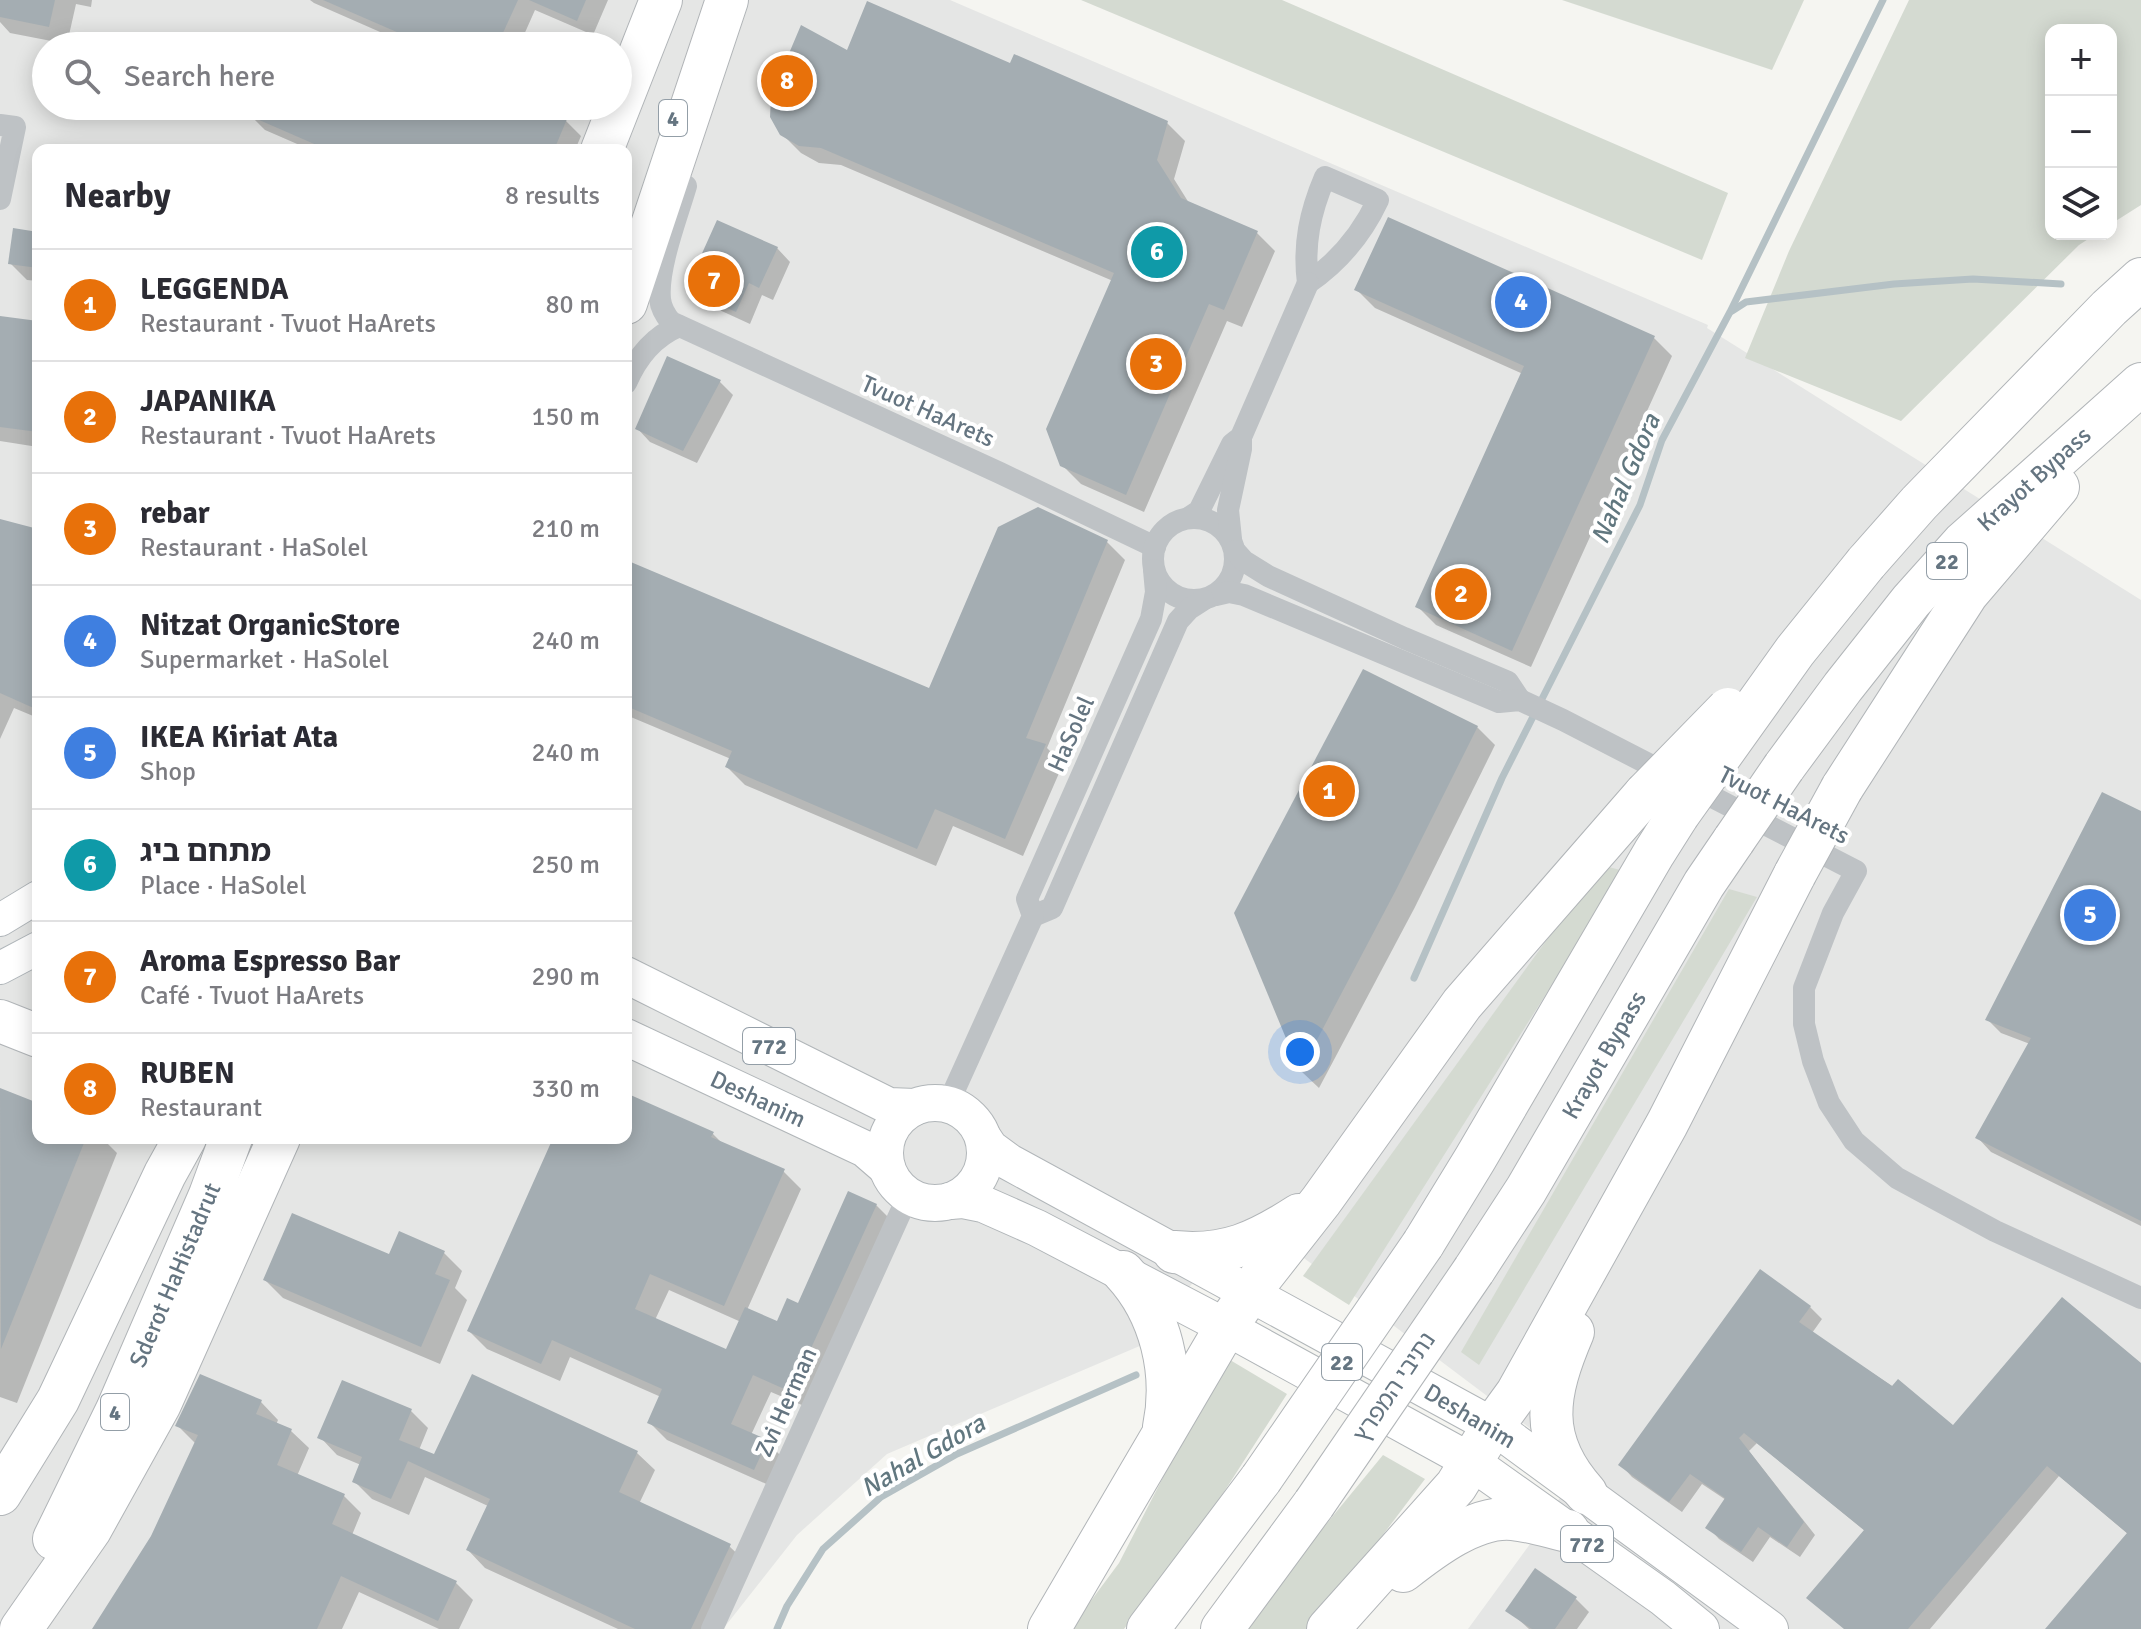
<!DOCTYPE html>
<meta charset="utf-8">
<style>
body{margin:0;font-family:Signika,"Noto Sans Hebrew",sans-serif;background:#f2f2f3;color:#2b2b33}
.controls{position:absolute;right:24px;top:24px;display:grid;overflow:hidden;border-radius:16px;box-shadow:0 4px 20px #0003}
.controls button{width:72px;height:72px;display:grid;place-items:center;padding:0;border:0;border-bottom:2px solid #e1e1e2;background:#fff;color:#2b2b33;font:40px sans-serif}
.you{position:absolute;left:1300px;top:1052px;width:28px;height:28px;margin:-20px;border:6px solid #fff;border-radius:50%;background:#1a73e8;box-shadow:0 0 0 12px #1a73e833}
.badge{display:grid;place-items:center;width:52px;height:52px;border-radius:50%;background:#1a73e8;color:#fff;font-size:26px;font-weight:700}
.pin{position:absolute;translate:-50% -50%;border:4px solid #fff;box-shadow:0 2px 8px #0006}
.list{margin:0;padding:0;list-style:none}
h2{display:flex;justify-content:space-between;align-items:center;height:104px;margin:0;padding:0 32px;font-size:34px}
h2 small{font-size:26px;font-weight:400;color:#7c7c81}
.list li{display:grid;grid-template-columns:52px 1fr auto;gap:24px;align-items:center;box-sizing:border-box;height:112px;padding:0 32px;border-top:2px solid #e1e1e2}
.list b{display:block;font-size:30px;white-space:nowrap}
.list p{margin:0;font-size:26px;white-space:nowrap;color:#7c7c81}
.list em{font-size:26px;font-style:normal;color:#7c7c81}
.icon{flex:none;width:44px;height:44px;fill:none;stroke:currentColor;stroke-width:2;stroke-linecap:round;stroke-linejoin:round}
.map{position:relative;flex:none;width:2141px;height:1629px;overflow:hidden}
.search{position:absolute;background:#fff;box-shadow:0 4px 20px #0003;left:32px;top:32px;width:600px;height:88px;display:flex;align-items:center;gap:20px;box-sizing:border-box;padding:0 28px;border-radius:44px;color:#7c7c81;font-size:30px}
.panel{position:absolute;background:#fff;box-shadow:0 4px 20px #0003;left:32px;top:144px;width:600px;height:1000px;border-radius:16px}
.map>svg:first-child{display:block}
.built{fill:#e5e6e5;fill-rule:evenodd}
.green{fill:#d4dad1}
.shadow{fill:#0003;fill-rule:evenodd}
.lines{fill:none;stroke-linecap:round;stroke-linejoin:round}
.stream{stroke:#b5c1c5;stroke-width:7}
.building{fill:#a4adb2}
.secondary-casing{stroke:#b0b6ba;stroke-width:34}
.primary-casing{stroke:#b1b6b9;stroke-width:38}
.highway-casing{stroke:#b1b5b8;stroke-width:44}
.street{stroke:#bec2c5;stroke-width:22}
.secondary{stroke:#fff;stroke-width:32}
.primary{stroke:#fff;stroke-width:36}
.highway{stroke:#fff;stroke-width:42}
.highway-bridge-casing{stroke:#b1b5b8;stroke-width:44;stroke-linecap:butt}
.highway-bridge{stroke:#fff;stroke-width:42}
.labels{text-anchor:middle;dominant-baseline:central;stroke-width:8;stroke-linejoin:round;paint-order:stroke}
.shield{fill:#fff;stroke:#939ea7;stroke-width:2}
.shield-label{font-size:22px;font-weight:bold;fill:#657581}
.street-label{font-size:24px;fill:#657581;stroke:#fff}
.water-label{font-size:26px;font-style:italic;fill:#61777f;stroke:#fff}
</style>
<div class="map">
<svg width="2141" height="1629" viewBox="0 0 2141 1629">
<rect width="100%" height="100%" fill="#f5f5f1"/>
<path class="built" d="M0,0H950L1708,325L1707,328L2141,600V1629H1468L1533,1540L1580,1466L1272,1234L1244,1220L1142,1345L887,1454L797,1535L723,1629H0ZM46,46H618V106H46ZM38,150H626V1138H38Z"/>
<g class="green">
<polygon points="1081,0 1282,0 1728,193 1702,260"/>
<polygon points="1562,0 1804,0 1772,70"/>
<polygon points="1909,0 2141,0 2141,205 2111,224 2111,30 2051,30 2051,234 2096,234 2079,245 1901,421 1745,358 1789,251"/>
<polygon points="1601,865 1624,871 1349,1305 1303,1276"/>
<polygon points="1729,889 1757,897 1479,1365 1461,1352"/>
<polygon points="1225,1357 1287,1394 1211,1512 1124,1629 1070,1629 1119,1563"/>
<polygon points="1383,1455 1425,1479 1370,1552 1308,1629 1240,1629"/>
</g>
<g class="shadow">
<polygon points="0,0 92,0 91,7 76,4 67,44 10,33 0,22"/>
<polygon points="310,0 608,0 593,35 535,10 519,46 412,46 314,3"/>
<polygon points="848,53 1011,66 1167,123 1185,141 1174,179 1189,203 1257,233 1275,251 1242,327 1227,321 1144,512 1081,484 1062,465 1113,281 841,165 819,163 801,153 782,134"/>
<polygon points="253,106 566,106 561,119 566,121 581,136 575,150 311,150 265,130 249,114"/>
<polygon points="38,163 38,191 34,187"/>
<polygon points="38,234 38,281 27,280 10,263"/>
<polygon points="777,248 790,262 773,300 762,295 750,324 702,302 688,289"/>
<polygon points="1357,290 1654,338 1672,356 1531,667 1436,625 1418,607 1523,374 1375,308"/>
<polygon points="0,318 38,323 38,447 0,441"/>
<polygon points="668,359 720,382 733,395 697,463 650,442 637,428"/>
<polygon points="0,521 38,533 38,718 14,708 0,739"/>
<polygon points="1107,542 1125,560 1047,748 1063,764 1023,856 953,826 936,866 745,785 727,767 731,759 626,715 626,562 930,691"/>
<polygon points="1477,727 1495,745 1415,907 1319,1088 1301,1071 1236,914"/>
<polygon points="2141,813 2141,1226 1991,1152 1978,1138 2030,1044 2001,1033 1987,1019"/>
<polygon points="0,1090 38,1105 38,1138 102,1138 117,1153 17,1403 0,1397"/>
<path d="M626,1095L713,1134L723,1144L783,1171L801,1189L747,1310L778,1324L799,1305L876,1205L894,1223L809,1408L771,1392L751,1435L767,1442L785,1460L773,1487L667,1440L649,1422L661,1397L570,1357L560,1381L487,1349L469,1331L555,1138H626ZM669,1290L741,1322L727,1352L655,1320Z"/>
<polygon points="444,1253 462,1271 455,1288 467,1300 440,1364 283,1298 265,1280 390,1257"/>
<polygon points="1810,1307 1822,1319 1812,1333 1954,1427 2141,1366 2141,1629 2048,1629 2128,1534 2059,1476 1930,1629 1844,1629 1865,1531 1757,1443 1749,1451 1815,1535 1800,1557 1770,1537 1753,1562 1719,1539 1708,1527 1726,1500 1702,1484 1682,1512 1632,1477 1621,1465"/>
<polygon points="472,1376 637,1453 655,1470 639,1504 729,1546 747,1563 716,1629 618,1629 485,1568 468,1550 488,1506 425,1477 409,1515 372,1499 354,1481 361,1465 337,1455 320,1437 411,1411 428,1428 419,1450 435,1456"/>
<polygon points="261,1402 278,1420 276,1425 291,1431 309,1448 297,1476 344,1496 361,1513 352,1535 455,1582 473,1600 459,1629 439,1629 359,1592 342,1629 94,1629 153,1537 196,1444 178,1426"/>
<polygon points="1576,1599 1589,1612 1577,1629 1529,1629 1508,1610"/>
</g>
<g class="lines">
<g class="stream">
<polyline points="1732,311 1746,302 1894,284 1973,279 2061,284"/>
<polyline points="1414,978 1502,778 1640,505 1662,440 1730,312 1883,0"/>
<polyline points="777,1629 787,1606 823,1549 881,1497 957,1454 1136,1375"/>
</g>
</g>
<g class="building">
<polygon points="0,0 55,0 49,27 0,17"/>
<polygon points="323,0 518,0 497,46 429,46"/>
<polygon points="529,0 586,0 577,21"/>
<polygon points="867,1 1010,63 1014,54 1168,121 1157,160 1181,198 1258,231 1224,310 1209,304 1126,495 1060,466 1046,429 1114,273 821,148 799,146 780,135 770,117 771,96 801,25 847,50"/>
<polygon points="227,106 537,106 567,119 554,150 328,150"/>
<polygon points="1388,217 1655,336 1512,651 1415,607 1524,366 1354,290"/>
<polygon points="717,220 778,247 759,288 749,283 736,312 686,289"/>
<polygon points="13,228 38,232 38,268 8,264"/>
<polygon points="0,316 38,321 38,432 0,427"/>
<polygon points="667,356 721,380 683,451 635,429"/>
<polygon points="1038,507 1108,540 1026,738 1046,744 1005,839 935,809 917,849 725,767 732,751 626,706 626,560 929,688 998,527"/>
<polygon points="0,519 38,529 38,710 0,693"/>
<polygon points="1363,669 1478,726 1397,888 1300,1072 1234,913"/>
<polygon points="2102,792 2141,811 2141,1221 1975,1138 2031,1038 1985,1020"/>
<polygon points="0,1088 38,1103 38,1138 86,1138 1,1349"/>
<polygon points="626,1093 714,1132 711,1137 785,1169 724,1306 650,1274 635,1309 726,1349 745,1307 777,1321 787,1298 798,1303 848,1191 877,1204 791,1392 753,1375 731,1424 768,1440 754,1470 647,1423 662,1389 552,1340 541,1364 467,1331 553,1138 626,1138"/>
<polygon points="292,1213 389,1254 399,1231 445,1251 435,1274 450,1280 421,1347 263,1280"/>
<polygon points="1760,1269 1811,1306 1799,1322 1892,1386 1898,1379 1953,1425 2062,1297 2141,1363 2141,1629 2045,1629 2127,1533 2047,1466 1908,1629 1844,1629 1806,1598 1864,1530 1744,1433 1739,1438 1804,1522 1787,1547 1758,1527 1741,1552 1705,1528 1725,1498 1690,1474 1669,1502 1618,1465"/>
<polygon points="200,1374 262,1400 256,1414 292,1429 277,1465 345,1494 332,1524 457,1581 438,1621 341,1576 317,1629 92,1629 151,1536 198,1435 175,1426"/>
<polygon points="472,1374 638,1451 619,1492 731,1544 691,1629 635,1629 466,1550 490,1499 408,1461 391,1499 352,1482 362,1457 317,1438 342,1380 412,1409 399,1440 434,1454"/>
<polygon points="1535,1568 1577,1597 1555,1629 1532,1629 1505,1611"/>
</g>
<g class="lines">
<defs>
<g id="secondary">
<polyline points="0,920 38,897"/>
<polyline points="0,968 38,948"/>
</g>
<g id="primary">
<polyline points="626,975 889,1106 915,1107"/>
<polyline points="626,1037 865,1149 887,1168"/>
<circle cx="935" cy="1153" r="50"/>
<polyline points="984,1139 990,1148 1009,1162 1493,1426 1770,1629"/>
<polyline points="950,1201 963,1200 983,1204 1037,1228 1226,1327 1470,1461 1663,1598 1701,1629"/>
</g>
<g id="highway">
<polyline points="602,150 661,0"/>
<polyline points="626,303 727,0"/>
<polyline points="1866,563 1919,503 2109,308 2141,279"/>
<polyline points="1784,767 1843,687 1911,601 1963,543 2141,384"/>
<polyline points="1842,788 1967,594 2058,487"/>
<polyline points="0,1021 38,1036"/>
<polyline points="1423,1244 1475,1159 1654,853 1678,815"/>
<path d="M1174,1252C1226,1257 1257,1242 1299,1215"/>
<polyline points="1474,1270 1526,1190 1704,884 1734,840"/>
<path d="M1123,1272C1161,1313 1175,1373 1164,1427"/>
<path d="M1573,1332C1547,1393 1537,1439 1586,1493"/>
<polyline points="0,1494 58,1400 165,1174 185,1138"/>
<polyline points="54,1539 117,1410 210,1195 231,1138"/>
<path d="M1403,1571C1431,1549 1475,1515 1513,1519C1532,1521 1550,1527 1568,1531"/>
<polyline points="21,1629 90,1530 160,1404 279,1138"/>
<polyline points="1049,1629 1226,1327 1259,1280 1321,1201 1462,1004 1645,794"/>
<polyline points="1148,1629 1261,1479"/>
<polyline points="1222,1629 1314,1504"/>
<polyline points="1328,1629 1456,1486 1493,1426 1517,1393 1667,1124 1795,874"/>
</g>
</defs>
<use href="#secondary" class="secondary-casing"/>
<use href="#primary" class="primary-casing"/>
<use href="#highway" class="highway-casing"/>
<g class="street">
<polyline points="0,125 15,127 0,199"/>
<path d="M1325,177L1378,200C1362,234 1340,261 1308,283C1303,245 1310,212 1325,177Z"/>
<path d="M686,186C677,217 657,268 660,299C661,308 665,315 671,322L1000,473L1155,547"/>
<path d="M626,383C637,357 653,337 679,326"/>
<polyline points="1190,517 1199,511 1232,444 1237,440"/>
<circle cx="1194" cy="559" r="41"/>
<polyline points="1231,539 1228,510 1241,449 1241,437 1308,283"/>
<polyline points="1235,551 1244,561 1268,576 1404,638 1508,682 1520,700"/>
<polyline points="1216,595 1229,592 1244,595 1499,702 1520,700 1563,720 1856,871 1833,913 1804,988 1804,1024 1813,1061 1829,1103 1854,1141 1897,1178 1995,1231 2141,1298"/>
<polyline points="1033,916 1052,908 1178,621 1189,609 1203,600"/>
<polyline points="948,1104 1033,916 1027,899 1151,619 1156,592 1154,570"/>
<polyline points="712,1629 908,1196"/>
</g>
<use href="#secondary" class="secondary"/>
<use href="#primary" class="primary"/>
<use href="#highway" class="highway"/>
<defs>
<g id="highway-bridge">
<polyline points="1645,794 1728,709"/>
<polyline points="1678,815 1795,651 1866,563"/>
<polyline points="1734,840 1784,767"/>
<polyline points="1795,874 1842,788"/>
<polyline points="1261,1479 1423,1244"/>
<polyline points="1314,1504 1474,1270"/>
</g>
</defs>
<use href="#highway-bridge" class="highway-bridge-casing"/>
<use href="#highway-bridge" class="highway-bridge"/>
</g>
<g class="labels">
<g class="shield">
<rect x="659" y="100" width="28" height="36" rx="6"/>
<rect x="1927" y="543" width="40" height="36" rx="6"/>
<rect x="743" y="1028" width="52" height="36" rx="6"/>
<rect x="1322" y="1344" width="40" height="36" rx="6"/>
<rect x="101" y="1394" width="28" height="36" rx="6"/>
<rect x="1561" y="1526" width="52" height="36" rx="6"/>
</g>
<g class="shield-label">
<text x="673" y="118">4</text>
<text x="1947" y="561">22</text>
<text x="769" y="1046">772</text>
<text x="1342" y="1362">22</text>
<text x="115" y="1412">4</text>
<text x="1587" y="1544">772</text>
</g>
<g class="street-label">
<text transform="translate(928 411) rotate(24)">Tvuot HaArets</text>
<text transform="translate(2034 479) rotate(-42)">Krayot Bypass</text>
<text transform="translate(1071 734) rotate(-66)">HaSolel</text>
<text transform="translate(1784 805) rotate(27)">Tvuot HaArets</text>
<text transform="translate(1604 1055) rotate(-60)">Krayot Bypass</text>
<text transform="translate(758 1099) rotate(25)">Deshanim</text>
<text transform="translate(175 1275) rotate(-67)">Sderot HaHistadrut</text>
<text transform="translate(1394 1387) rotate(-56)">נתיבי המפרץ</text>
<text transform="translate(786 1402) rotate(-66)">Zvi Herman</text>
<text transform="translate(1470 1416) rotate(31)">Deshanim</text>
</g>
<g class="water-label">
<text transform="translate(1626 479) rotate(-67)">Nahal Gdora</text>
<text transform="translate(923 1456) rotate(-30)">Nahal Gdora</text>
</g>
</g>
</svg>
<div class="controls">
<button>+</button>
<button>−</button>
<button><svg class="icon" aria-label="layers" viewBox="0 0 24 24"><path d="M12 4l9 5-9 5-9-5zM3 14l9 5 9-5"/></svg></button>
</div>
<div class="you"></div>
<div class="pin badge" style="left:1329px;top:791px;background:#e8710a">1</div>
<div class="pin badge" style="left:1461px;top:594px;background:#e8710a">2</div>
<div class="pin badge" style="left:1156px;top:364px;background:#e8710a">3</div>
<div class="pin badge" style="left:1521px;top:302px;background:#3f7fe0">4</div>
<div class="pin badge" style="left:2090px;top:915px;background:#3f7fe0">5</div>
<div class="pin badge" style="left:1157px;top:252px;background:#0f9aa8">6</div>
<div class="pin badge" style="left:714px;top:281px;background:#e8710a">7</div>
<div class="pin badge" style="left:787px;top:81px;background:#e8710a">8</div>
<div class="search"><svg class="icon" aria-label="search" viewBox="0 0 24 24"><circle cx="10" cy="10" r="6"/><path d="M15 15l6 6"/></svg>Search here</div>
<section class="panel">
<h2>Nearby<small>8 results</small></h2>
<ul class="list">
<li><span class="badge" style="background:#e8710a">1</span><div><b>LEGGENDA</b><p>Restaurant · Tvuot HaArets</p></div><em>80 m</em></li>
<li><span class="badge" style="background:#e8710a">2</span><div><b>JAPANIKA</b><p>Restaurant · Tvuot HaArets</p></div><em>150 m</em></li>
<li><span class="badge" style="background:#e8710a">3</span><div><b>rebar</b><p>Restaurant · HaSolel</p></div><em>210 m</em></li>
<li><span class="badge" style="background:#3f7fe0">4</span><div><b>Nitzat OrganicStore</b><p>Supermarket · HaSolel</p></div><em>240 m</em></li>
<li><span class="badge" style="background:#3f7fe0">5</span><div><b>IKEA Kiriat Ata</b><p>Shop</p></div><em>240 m</em></li>
<li><span class="badge" style="background:#0f9aa8">6</span><div><b>מתחם ביג</b><p>Place · HaSolel</p></div><em>250 m</em></li>
<li><span class="badge" style="background:#e8710a">7</span><div><b>Aroma Espresso Bar</b><p>Café · Tvuot HaArets</p></div><em>290 m</em></li>
<li><span class="badge" style="background:#e8710a">8</span><div><b>RUBEN</b><p>Restaurant</p></div><em>330 m</em></li>
</ul>
</section>
</div>
